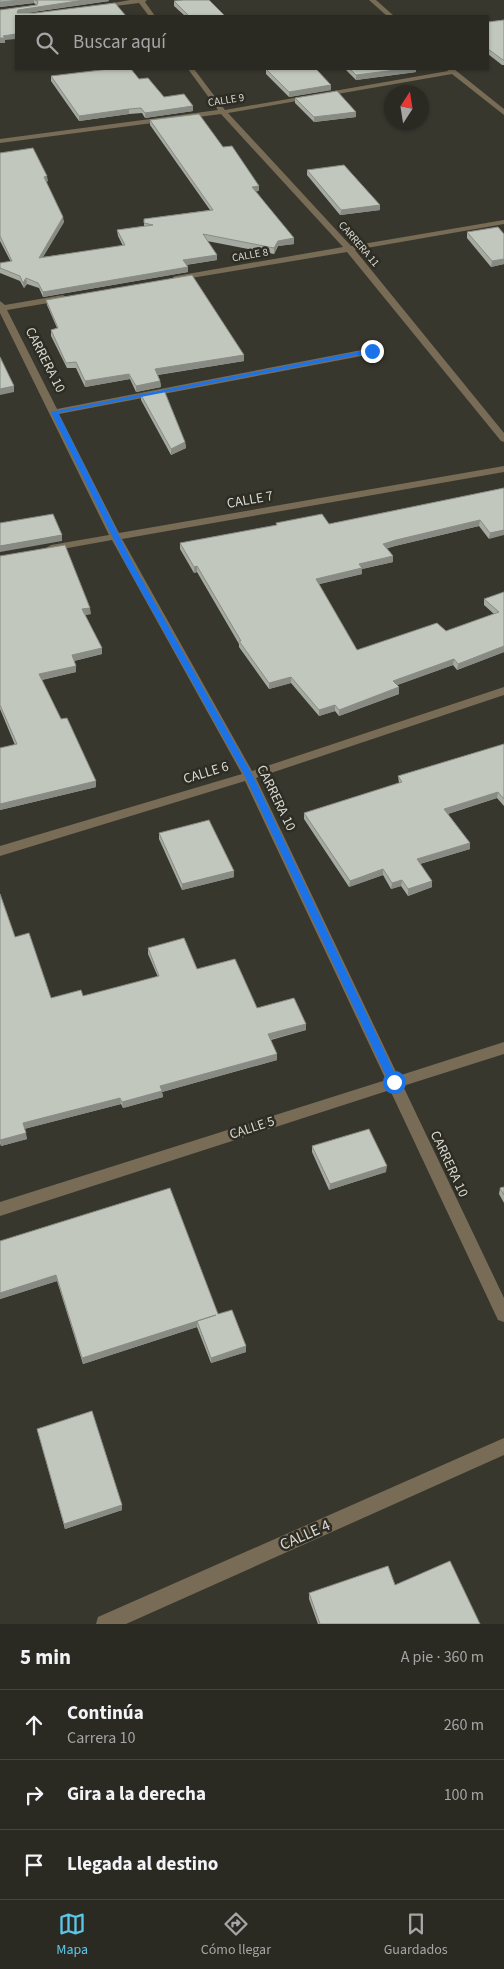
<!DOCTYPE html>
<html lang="es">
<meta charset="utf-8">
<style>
body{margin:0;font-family:"Source Sans 3",sans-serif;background:#32312a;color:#f1f3f6}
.compass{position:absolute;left:384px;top:85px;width:45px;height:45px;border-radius:50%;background:#2a2922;box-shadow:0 1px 4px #0004;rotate:12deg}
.stop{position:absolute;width:15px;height:15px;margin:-11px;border:4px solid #1a73e8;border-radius:50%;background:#fff}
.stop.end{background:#1a73e8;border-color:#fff;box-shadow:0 1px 5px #0008}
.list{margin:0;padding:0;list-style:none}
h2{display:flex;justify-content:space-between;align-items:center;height:65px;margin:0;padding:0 20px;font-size:21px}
h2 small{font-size:16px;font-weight:400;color:#a5a6a5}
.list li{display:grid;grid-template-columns:32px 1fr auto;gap:15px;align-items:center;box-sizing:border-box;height:70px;padding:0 20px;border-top:1px solid #464540}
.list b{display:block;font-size:19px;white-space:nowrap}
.list p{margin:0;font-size:16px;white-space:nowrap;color:#a5a6a5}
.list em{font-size:16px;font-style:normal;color:#a5a6a5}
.icon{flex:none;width:28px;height:28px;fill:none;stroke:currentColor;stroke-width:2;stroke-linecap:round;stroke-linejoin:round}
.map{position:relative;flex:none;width:504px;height:1624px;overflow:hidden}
.search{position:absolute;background:#2a2922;box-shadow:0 1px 4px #0004;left:15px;right:15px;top:15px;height:55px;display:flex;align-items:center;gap:12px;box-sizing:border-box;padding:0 18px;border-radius:0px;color:#a5a6a5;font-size:19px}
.sheet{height:275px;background:#2a2922}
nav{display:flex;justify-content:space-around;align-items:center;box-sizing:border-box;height:70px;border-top:1px solid #464540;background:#2a2922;font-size:14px;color:#a5a6a5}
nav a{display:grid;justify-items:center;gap:2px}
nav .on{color:#5cc7e8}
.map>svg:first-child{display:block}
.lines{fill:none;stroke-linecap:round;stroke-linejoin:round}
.minor{fill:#786c56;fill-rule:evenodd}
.wall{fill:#a6aba2}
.shaded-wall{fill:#878b84}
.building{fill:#c1c7bc;stroke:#878b84}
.route{fill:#1a73e8}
.labels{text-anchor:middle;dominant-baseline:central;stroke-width:5;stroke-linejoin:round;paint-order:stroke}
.far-street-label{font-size:11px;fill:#d9d9d3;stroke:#2e2d24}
.street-label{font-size:14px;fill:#d9d9d3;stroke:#2e2d24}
.near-street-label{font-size:16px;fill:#d9d9d3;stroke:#2e2d24}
</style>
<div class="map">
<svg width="504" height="1624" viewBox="0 0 504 1624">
<rect width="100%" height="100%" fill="#38372e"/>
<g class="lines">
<g class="minor">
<polygon points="130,0 147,0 145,2 155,16 149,16 139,3 99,8 96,6"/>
<polygon points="369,0 376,0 394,16 387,16"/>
<polygon points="188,69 194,69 225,110 448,71 447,69 454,69 504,109 504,115 452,74 228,113 351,246 504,220 504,224 355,250 504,433 504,442 501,441 347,252 173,281 173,277 176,276 343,247 221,114 0,143 0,139 218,110"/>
<polygon points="63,295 67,298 66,300 7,310 57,409 372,348 377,351 372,354 59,414 119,533 504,466 504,472 122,539 252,771 504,687 504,695 256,778 398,1076 504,1042 504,1054 403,1086 504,1298 504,1322 498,1320 390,1090 0,1216 0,1202 386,1080 245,781 0,856 0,846 242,774 112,540 51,551 46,548 51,545 109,535 0,313 0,301 5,305"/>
<polygon points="504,1438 504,1455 126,1624 96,1624 98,1617"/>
</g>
</g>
<g class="wall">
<polygon points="0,0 109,0 109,1 26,13 5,40 5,43 0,43 0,10 36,5 34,3 0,7"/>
<polygon points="174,1 225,16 185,16 174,6"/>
<polygon points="504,20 504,65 502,65 488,54 488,22"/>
<polygon points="266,69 331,90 289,97 266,74"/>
<polygon points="345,69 416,69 416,72 356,80"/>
<polygon points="51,76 139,79 164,97 193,111 145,118 142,113 129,114 79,121 51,81"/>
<polygon points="295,98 356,117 314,122 295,103"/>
<polygon points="150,120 223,147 259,191 256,191 294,244 278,246 274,254 207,241 217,255 217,260 186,265 188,272 43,297 39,288 27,284 24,288 20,281 0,273 0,263 11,262 0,241 0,153 48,181 46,182 64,222 43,257 123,246 118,236 117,230 144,226 144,219 210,210 150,125"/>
<polygon points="307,170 380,205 380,210 340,215 307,175"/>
<polygon points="467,232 504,234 504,264 491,267 467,238"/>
<polygon points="46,300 244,361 158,375 160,381 161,387 136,392 130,379 85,387 76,368 67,368 51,336 51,330 57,328 47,305"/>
<polygon points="141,395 185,442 186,448 171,455 141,400"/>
<polygon points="504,488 489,539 479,526 395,546 387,548 393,556 393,562 362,569 362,574 319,584 357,650 446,631 494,614 484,605 484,599 504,592 504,652 457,670 453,665 397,685 399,694 339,716 335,711 319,716 291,683 269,689 239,647 239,644 197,572 194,573 180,549 180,543 276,525 276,523 329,524"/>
<polygon points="0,556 91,614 85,615 102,648 102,654 74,661 76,672 42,680 61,719 96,787 0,810 0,748 15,745 0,709"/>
<polygon points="504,744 504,806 497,798 448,814 470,849 420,864 432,887 408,896 401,886 391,889 383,875 349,887 304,819 304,813 399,783 398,776"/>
<polygon points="159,833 234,877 182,890 159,839"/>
<polygon points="0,894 15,937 51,998 83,996 158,977 148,954 148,948 197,969 257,1008 306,1024 306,1030 271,1040 277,1060 162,1092 163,1097 123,1108 121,1104 24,1129 27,1139 1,1146 0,1143"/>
<polygon points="312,1146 386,1172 329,1190 312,1152"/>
<polygon points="504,1187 504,1203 499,1194 500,1188"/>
<polygon points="0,1241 218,1314 246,1346 246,1352 211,1363 197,1327 83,1364 57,1281 0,1299"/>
<polygon points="37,1429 122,1505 122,1510 65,1529"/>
<polygon points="395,1585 480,1624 318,1624 309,1599 309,1593"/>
</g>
<g class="shaded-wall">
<polygon points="21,0 34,0 34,3 0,7 0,2"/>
<polygon points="84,0 109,0 109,1 19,14 17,13 18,10"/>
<polygon points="16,34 16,39 5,40 5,43 0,43 0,38 3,36"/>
<polygon points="404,69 416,69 416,72 356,80 356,75"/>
<polygon points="331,85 331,90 289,97 289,92"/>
<polygon points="193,106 193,111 145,118 145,113"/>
<polygon points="129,109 129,114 79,121 79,116"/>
<polygon points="356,112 356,117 314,122 314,117"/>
<polygon points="47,176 48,181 44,182 44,177"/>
<polygon points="259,186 259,191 252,192 252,187"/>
<polygon points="380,205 380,210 340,215 341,210"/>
<polygon points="63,217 64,222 39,263 39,258"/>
<polygon points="294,238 294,244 278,246 274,254 274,248 278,241"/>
<polygon points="217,255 217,260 184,265 183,260"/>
<polygon points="504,259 504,264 491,267 492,261"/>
<polygon points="188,267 188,272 43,297 43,292"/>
<polygon points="26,278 27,284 24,288 23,283"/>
<polygon points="244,355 244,361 156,375 155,369"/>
<polygon points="129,374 130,379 85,387 85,381"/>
<polygon points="160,381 161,387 136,392 136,386"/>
<polygon points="14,386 14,392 0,395 0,389"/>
<polygon points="185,442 186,448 171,455 171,449"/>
<polygon points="480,520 479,526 395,546 383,550 383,544 396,540"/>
<polygon points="504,530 504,535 489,539 490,533"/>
<polygon points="62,535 62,541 0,552 0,546"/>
<polygon points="393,556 393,562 362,569 362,574 316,585 316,579 359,564"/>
<polygon points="197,566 197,572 194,573 194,567"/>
<polygon points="90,608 91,614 83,615 82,609"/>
<polygon points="504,646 504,652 457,670 458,664"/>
<polygon points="102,648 102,654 73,661 72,655"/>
<polygon points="454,659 453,665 392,687 393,681"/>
<polygon points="76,666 76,672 40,680 39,674"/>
<polygon points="291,677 291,683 269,689 269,683"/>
<polygon points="399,687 399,694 339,716 339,710"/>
<polygon points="335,705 335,711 319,716 319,710"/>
<polygon points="96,781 96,787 0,810 0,804"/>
<polygon points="498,792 497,798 444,815 444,809"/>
<polygon points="470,843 470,849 416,865 417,859"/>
<polygon points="383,869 383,875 349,887 350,881"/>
<polygon points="234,871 234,877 182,890 182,884"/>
<polygon points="402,880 401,886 391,889 392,883"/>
<polygon points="432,881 432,887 408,896 408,889"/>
<polygon points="306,1024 306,1030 268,1040 268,1034"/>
<polygon points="277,1054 277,1060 162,1092 163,1097 123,1108 122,1102 160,1086"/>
<polygon points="120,1098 121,1104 24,1129 23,1123"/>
<polygon points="26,1133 27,1139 1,1146 0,1140"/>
<polygon points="387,1166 386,1172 329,1190 330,1184"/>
<polygon points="56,1275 57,1281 0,1299 0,1293"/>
<polygon points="216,1315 197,1321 197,1327 83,1364 82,1358"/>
<polygon points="246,1346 246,1352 211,1363 211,1358"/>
<polygon points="122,1505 122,1510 65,1529 64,1524"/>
</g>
<g class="building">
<polygon points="0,0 21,0 0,2"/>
<polygon points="35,0 84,0 18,10 17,13 35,13 115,3 126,16 16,16 16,34 3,36 5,38 0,38 0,10 37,5 38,1"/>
<polygon points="183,0 209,0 225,16 189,16 174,1"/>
<polygon points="504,20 504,60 503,60 488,49 488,22"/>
<polygon points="109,69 131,69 139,79 148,78 164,97 184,94 193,106 145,113 141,108 129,109 79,116 51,76"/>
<polygon points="266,69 316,69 331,85 289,92"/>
<polygon points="350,69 404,69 356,75"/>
<polygon points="337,91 356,112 314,117 295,98"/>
<polygon points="199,114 223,147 232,146 259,186 252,187 294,238 278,241 274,248 203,234 217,255 183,260 188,267 43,292 38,283 26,278 23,283 20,276 0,268 0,263 12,261 0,236 0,153 33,148 47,176 44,177 63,217 39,258 125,245 117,230 153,225 144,223 144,219 213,210 150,120"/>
<polygon points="344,165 380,205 341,210 307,170"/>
<polygon points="498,227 504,234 504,259 492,261 467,232"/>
<polygon points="192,275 244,355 155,369 160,381 136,386 129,374 85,381 76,362 66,363 51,330 58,328 46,300"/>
<polygon points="0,357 14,386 0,389"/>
<polygon points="164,390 185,442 171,449 141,395"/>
<polygon points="504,488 504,530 490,533 480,520 396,540 383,544 393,556 359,564 362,568 316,579 357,650 437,623 446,631 499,612 484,599 504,592 504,646 458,664 454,659 393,681 399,687 339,710 335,705 319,710 291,677 269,683 239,641 241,641 197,566 194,567 180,543 277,525 276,523 322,514 329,524"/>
<polygon points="53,514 62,535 0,546 0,523"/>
<polygon points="65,545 90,608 82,609 102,648 72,655 76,666 39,674 61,719 67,718 96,781 0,804 0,748 17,744 0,705 0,556"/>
<polygon points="504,744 504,799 498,792 444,809 470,843 417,859 432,881 408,889 402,880 392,883 383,869 350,881 304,813 402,782 398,776"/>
<polygon points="209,820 234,871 182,884 159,833"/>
<polygon points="0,894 15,937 29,933 51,998 81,990 83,996 159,976 148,948 184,938 197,969 235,959 257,1008 294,998 306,1024 268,1034 277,1054 160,1086 162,1091 122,1102 120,1098 23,1123 26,1133 0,1140"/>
<polygon points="369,1129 387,1166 330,1184 312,1146"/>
<polygon points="504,1187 504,1195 500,1188"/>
<polygon points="170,1188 218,1314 232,1310 246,1346 211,1358 197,1321 216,1315 82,1358 56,1275 0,1293 0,1241"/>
<polygon points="92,1411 122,1505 64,1524 37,1429"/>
<polygon points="450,1561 480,1624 320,1624 309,1593 388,1566 395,1585"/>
</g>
<polygon class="route" points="372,349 374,352 58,413 133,564 253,776 399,1082 394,1086 389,1082 245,776 126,564 51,412"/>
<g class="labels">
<g class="far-street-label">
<text transform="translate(226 100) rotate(-9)">CALLE 9</text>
<text transform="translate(359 244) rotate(49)">CARRERA 11</text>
<text transform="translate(250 255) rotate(-10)">CALLE 8</text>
</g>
<g class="street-label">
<text transform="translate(45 360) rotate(63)">CARRERA 10</text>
<text transform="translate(250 500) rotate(-10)">CALLE 7</text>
<text transform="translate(206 773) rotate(-17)">CALLE 6</text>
<text transform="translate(276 798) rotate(64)">CARRERA 10</text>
<text transform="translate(252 1128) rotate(-18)">CALLE 5</text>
<text transform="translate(449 1164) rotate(65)">CARRERA 10</text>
</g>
<g class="near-street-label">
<text transform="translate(305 1535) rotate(-24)">CALLE 4</text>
</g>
</g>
</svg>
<svg class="compass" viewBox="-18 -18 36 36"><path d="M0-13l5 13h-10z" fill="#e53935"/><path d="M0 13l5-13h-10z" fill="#a5a6a5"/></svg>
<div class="stop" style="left:394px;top:1082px"></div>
<div class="stop end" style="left:372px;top:351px"></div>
<div class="search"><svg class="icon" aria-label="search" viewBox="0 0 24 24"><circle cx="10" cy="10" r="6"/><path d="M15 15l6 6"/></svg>Buscar aquí</div>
</div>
<section class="sheet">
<h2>5 min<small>A pie · 360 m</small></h2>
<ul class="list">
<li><svg class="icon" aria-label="ahead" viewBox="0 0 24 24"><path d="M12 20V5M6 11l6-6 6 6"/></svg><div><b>Continúa</b><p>Carrera 10</p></div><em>260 m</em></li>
<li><svg class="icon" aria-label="right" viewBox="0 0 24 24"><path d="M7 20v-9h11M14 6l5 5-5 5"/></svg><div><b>Gira a la derecha</b></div><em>100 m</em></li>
<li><svg class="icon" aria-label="arrive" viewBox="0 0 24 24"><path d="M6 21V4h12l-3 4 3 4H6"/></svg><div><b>Llegada al destino</b></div></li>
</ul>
</section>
<nav>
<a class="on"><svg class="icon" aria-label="map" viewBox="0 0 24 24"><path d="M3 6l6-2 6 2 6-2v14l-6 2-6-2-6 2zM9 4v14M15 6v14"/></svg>Mapa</a>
<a><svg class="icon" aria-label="directions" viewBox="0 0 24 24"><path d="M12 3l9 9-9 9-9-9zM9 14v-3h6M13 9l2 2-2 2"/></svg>Cómo llegar</a>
<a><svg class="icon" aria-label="saved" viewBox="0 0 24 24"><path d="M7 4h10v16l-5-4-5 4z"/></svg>Guardados</a>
</nav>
